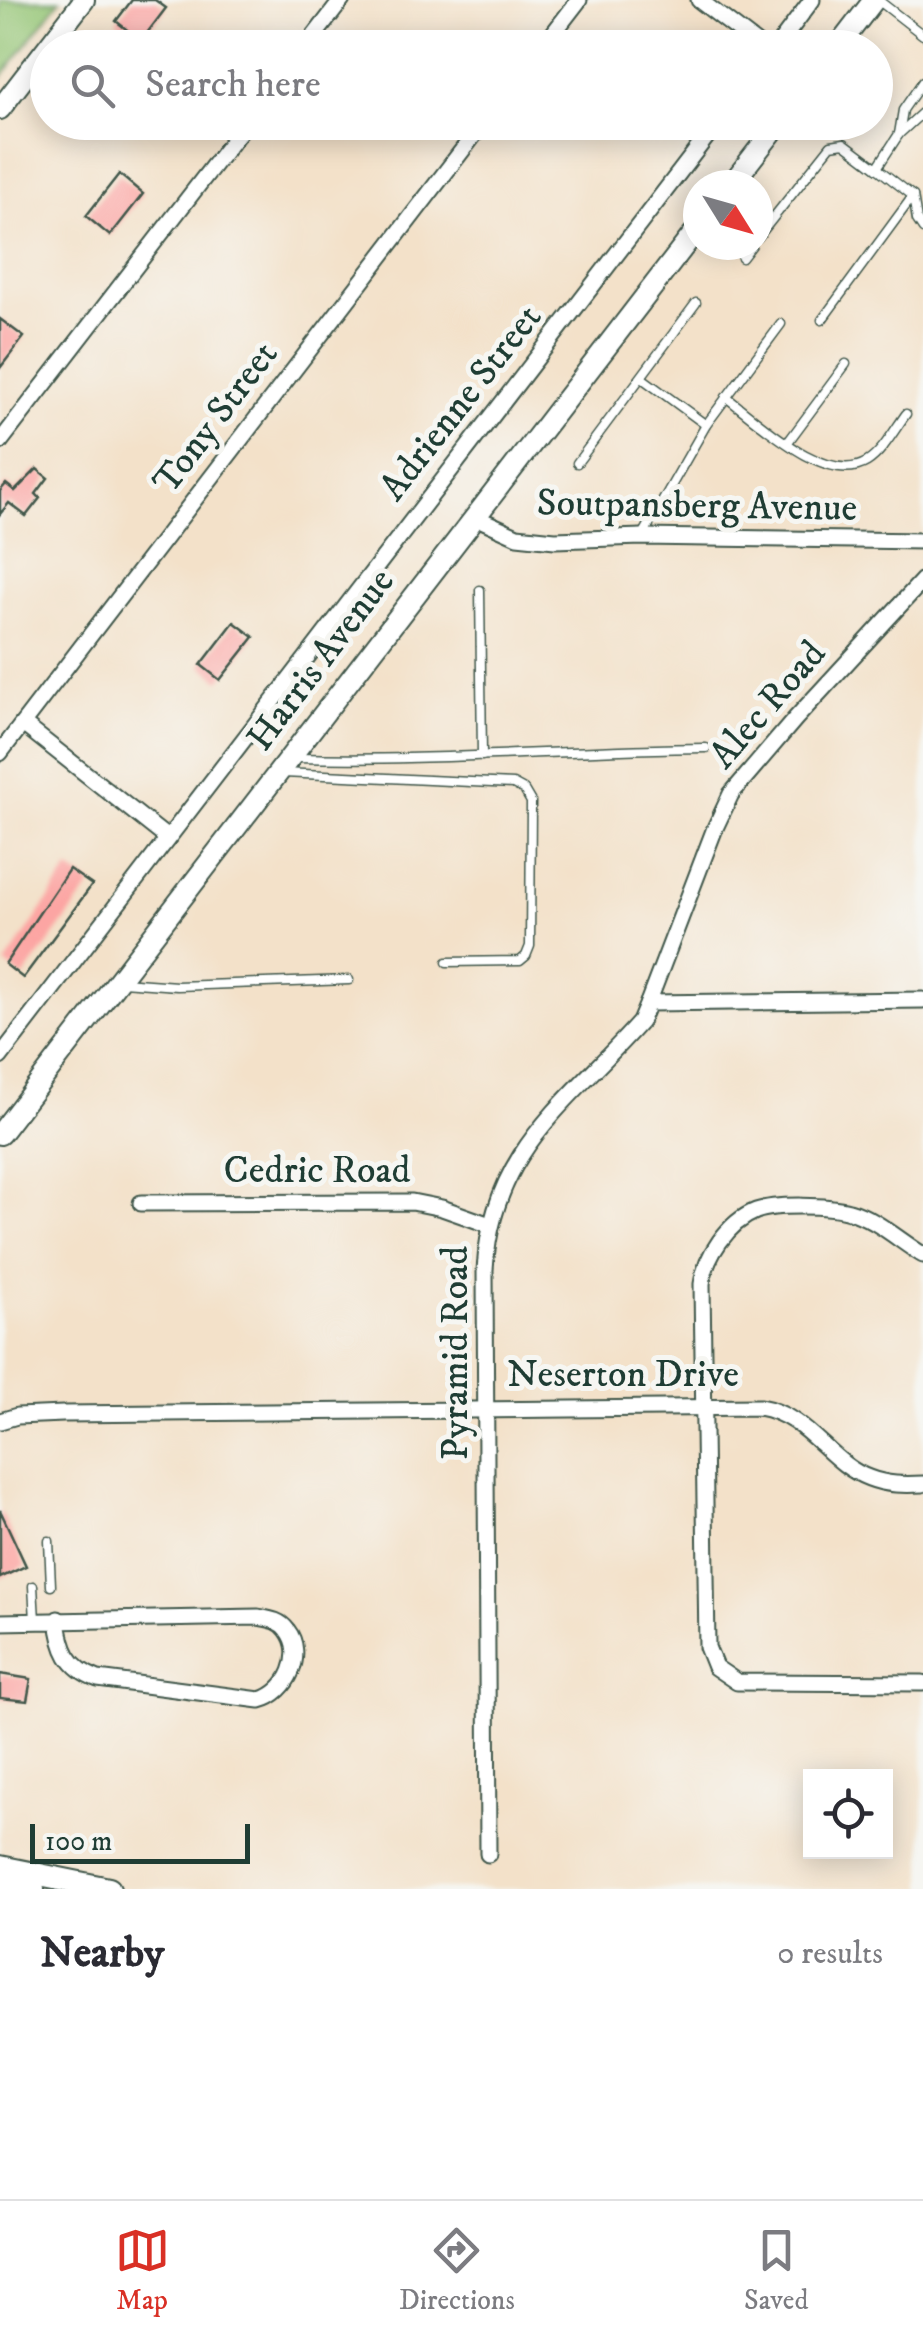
<!DOCTYPE html>
<style>
body{margin:0;font-family:"IM FELL DW Pica",serif;background:#f7f7f7;color:#2b2b33}
.controls{position:absolute;right:30px;bottom:30px;display:grid;overflow:hidden;border-radius:0px;box-shadow:0 5px 25px #0003}
.controls button{width:90px;height:90px;display:grid;place-items:center;padding:0;border:0;border-bottom:2px solid #e1e1e2;background:#fff;color:#2b2b33;font:50px sans-serif}
.compass{position:absolute;left:683px;top:170px;width:90px;height:90px;border-radius:50%;background:#fff;box-shadow:0 5px 25px #0003;rotate:127deg}
.scale{position:absolute;left:30px;bottom:25px;width:220px;box-sizing:border-box;padding-left:10px;border:5px solid #1f3d34;border-top:0;font-size:28px;line-height:35px;white-space:nowrap;color:#1f3d34;-webkit-text-stroke:8px #f6f6f2;paint-order:stroke}
.list{margin:0;padding:0;list-style:none}
h2{display:flex;justify-content:space-between;align-items:center;height:130px;margin:0;padding:0 40px;font-size:42px}
h2 small{font-size:32px;font-weight:400;color:#7c7c81}
.icon{flex:none;width:55px;height:55px;fill:none;stroke:currentColor;stroke-width:2;stroke-linecap:round;stroke-linejoin:round}
.map{position:relative;flex:none;width:923px;height:1889px;overflow:hidden}
.search{position:absolute;background:#fff;box-shadow:0 5px 25px #0003;left:30px;right:30px;top:30px;height:110px;display:flex;align-items:center;gap:25px;box-sizing:border-box;padding:0 35px;border-radius:55px;color:#7c7c81;font-size:38px}
.sheet{height:310px;background:#fff}
nav{display:flex;justify-content:space-around;align-items:center;box-sizing:border-box;height:140px;border-top:2px solid #e1e1e2;background:#fff;font-size:28px;color:#7c7c81}
nav a{display:grid;justify-items:center;gap:5px}
nav .on{color:#d93025}
.map>svg:first-child{display:block}
.green{fill:#94c574;stroke:#5a8154;stroke-width:2.5}
.building{fill:#fca5a3}
.lines{fill:none;stroke-linecap:round;stroke-linejoin:round}
.service-casing{stroke:#3f564a;stroke-width:11}
.minor-casing{stroke:#3f564a;stroke-width:19}
.secondary-casing{stroke:#3f564a;stroke-width:24}
.primary-casing{stroke:#3f564a;stroke-width:26}
.service{stroke:#fff;stroke-width:8}
.minor{stroke:#fff;stroke-width:15}
.secondary{stroke:#fff;stroke-width:20}
.primary{stroke:#fff;stroke-width:22}
.labels{text-anchor:middle;dominant-baseline:central;stroke-width:10;stroke-linejoin:round;paint-order:stroke}
.street-label{font-size:38px;fill:#1f3d34;stroke:#f6f6f2}
</style>
<div class="map">
<svg width="923" height="1889" viewBox="0 0 923 1889">
<rect width="100%" height="100%" fill="#f6f6f2"/>
<filter id="ink" filterUnits="userSpaceOnUse"><feTurbulence type="fractalNoise" baseFrequency=".01" numOctaves="2"/><feDisplacementMap in="SourceGraphic" scale="20" xChannelSelector="R" yChannelSelector="G"/><feConvolveMatrix kernelMatrix="1 2 1 2 8 2 1 2 1" color-interpolation-filters="sRGB"/></filter>
<filter id="wash" filterUnits="userSpaceOnUse"><feTurbulence type="fractalNoise" baseFrequency=".0048" numOctaves="4" result="noise"/><feDisplacementMap in="SourceGraphic" scale="40" xChannelSelector="R" yChannelSelector="G"/><feGaussianBlur stdDeviation="2.25" result="paint"/><feColorMatrix in="noise" values="0 0 0 0 0 0 0 0 0 0 0 0 0 0 0 0 0 1.4 0 .05"/><feComposite in="paint" operator="in"/></filter>
<g filter="url(#wash)">
<rect width="100%" height="100%" fill="#f3e1c9"/>
<polygon class="green" points="0,0 60,0 0,79"/>
<g id="blocks">
<g class="building">
<polygon points="132,0 155,0 166,8 141,41 116,21"/>
<polygon points="119,174 143,194 110,236 86,216"/>
<polygon points="0,319 24,337 0,368"/>
<polygon points="37,469 48,478 36,494 40,498 26,516 9,503 0,514 0,491 6,484 15,491"/>
<polygon points="234,622 254,637 220,680 201,665"/>
<polygon points="69,869 92,885 23,978 5,964"/>
<polygon points="0,1510 26,1566 0,1578"/>
<polygon points="0,1674 31,1679 27,1701 0,1698"/>
</g>
</g>
</g>
<g filter="url(#ink)">
<use href="#blocks" fill-opacity="0" stroke="#3f564a" stroke-width="2.5"/>
<g class="lines">
<defs>
<g id="service">
<polyline points="878,0 923,35"/>
<polyline points="899,134 903,110 923,81"/>
<polyline points="877,168 913,196 917,220 923,229"/>
<polyline points="758,237 831,145 844,143 877,168 899,134 923,112"/>
<polyline points="742,258 752,245"/>
<polyline points="822,320 913,196"/>
<polyline points="642,378 706,425"/>
<path d="M726,397C757,420 826,487 867,462C882,453 895,429 906,414"/>
<polyline points="788,442 846,364"/>
<polyline points="577,463 696,303"/>
<polyline points="642,537 706,425 781,324"/>
<polyline points="480,590 482,756"/>
<path d="M296,758C433,762 569,749 706,748"/>
<polyline points="283,773 513,784 524,790 531,802 530,946 526,956 520,961 447,962"/>
<polyline points="122,982 177,986 349,980"/>
<polyline points="49,1541 51,1586"/>
<polyline points="33,1586 35,1620"/>
</g>
<g id="minor">
<polyline points="699,0 762,48"/>
<polyline points="305,48 342,0"/>
<polyline points="542,48 579,0"/>
<polyline points="776,48 812,0"/>
<polyline points="0,442 247,122"/>
<polyline points="475,517 517,536 555,540 642,537 923,541"/>
<polyline points="23,724 167,838"/>
<polyline points="0,753 484,122"/>
<polyline points="648,1003 715,828 731,794 796,718 923,580"/>
<polyline points="0,1057 718,122"/>
<polyline points="141,1203 412,1202 442,1208 490,1225"/>
<path d="M923,1255C900,1241 875,1218 849,1211C829,1205 775,1204 756,1211C728,1222 705,1257 702,1284L707,1647L715,1667L737,1682L923,1683"/>
<path d="M0,1421L17,1416L63,1414L759,1407C808,1415 828,1463 869,1478C887,1485 904,1485 923,1484"/>
<path d="M0,1622L258,1617C269,1619 280,1620 287,1630C306,1654 288,1693 260,1700L98,1679C68,1668 61,1649 58,1619"/>
<path d="M488,1854L485,1270C492,1150 567,1104 640,1022L648,1003L923,1000"/>
</g>
<g id="secondary">
<polyline points="837,48 874,0"/>
<polyline points="0,109 84,0"/>
<polyline points="731,185 780,122"/>
<polyline points="0,1134 698,228"/>
</g>
<g id="primary">
<polyline points="0,1867 109,1889"/>
<polyline points="0,1885 33,1889"/>
</g>
</defs>
<use href="#service" class="service-casing"/>
<use href="#minor" class="minor-casing"/>
<use href="#secondary" class="secondary-casing"/>
<use href="#primary" class="primary-casing"/>
<use href="#service" class="service"/>
<use href="#minor" class="minor"/>
<use href="#secondary" class="secondary"/>
<use href="#primary" class="primary"/>
</g>
</g>
<g class="labels">
<g class="street-label">
<text transform="translate(461 403) rotate(-52)">Adrienne Street</text>
<text transform="translate(216 418) rotate(-53)">Tony Street</text>
<text transform="translate(697 506) rotate(1)">Soutpansberg Avenue</text>
<text transform="translate(321 660) rotate(-53)">Harris Avenue</text>
<text transform="translate(768 705) rotate(-49)">Alec Road</text>
<text x="317" y="1171">Cedric Road</text>
<text transform="translate(456 1353) rotate(-90)">Pyramid Road</text>
<text x="623" y="1375">Neserton Drive</text>
</g>
</g>
</svg>
<div class="controls">
<button><svg class="icon" aria-label="locate" viewBox="0 0 24 24"><circle cx="12" cy="12" r="6"/><path d="M12 2v4M12 18v4M2 12h4M18 12h4"/></svg></button>
</div>
<svg class="compass" viewBox="-18 -18 36 36"><path d="M0-13l5 13h-10z" fill="#e53935"/><path d="M0 13l5-13h-10z" fill="#7c7c81"/></svg>
<div class="scale">100 m</div>
<div class="search"><svg class="icon" aria-label="search" viewBox="0 0 24 24"><circle cx="10" cy="10" r="6"/><path d="M15 15l6 6"/></svg>Search here</div>
</div>
<section class="sheet">
<h2>Nearby<small>0 results</small></h2>
<ul class="list">
</ul>
</section>
<nav>
<a class="on"><svg class="icon" aria-label="map" viewBox="0 0 24 24"><path d="M3 6l6-2 6 2 6-2v14l-6 2-6-2-6 2zM9 4v14M15 6v14"/></svg>Map</a>
<a><svg class="icon" aria-label="directions" viewBox="0 0 24 24"><path d="M12 3l9 9-9 9-9-9zM9 14v-3h6M13 9l2 2-2 2"/></svg>Directions</a>
<a><svg class="icon" aria-label="saved" viewBox="0 0 24 24"><path d="M7 4h10v16l-5-4-5 4z"/></svg>Saved</a>
</nav>
